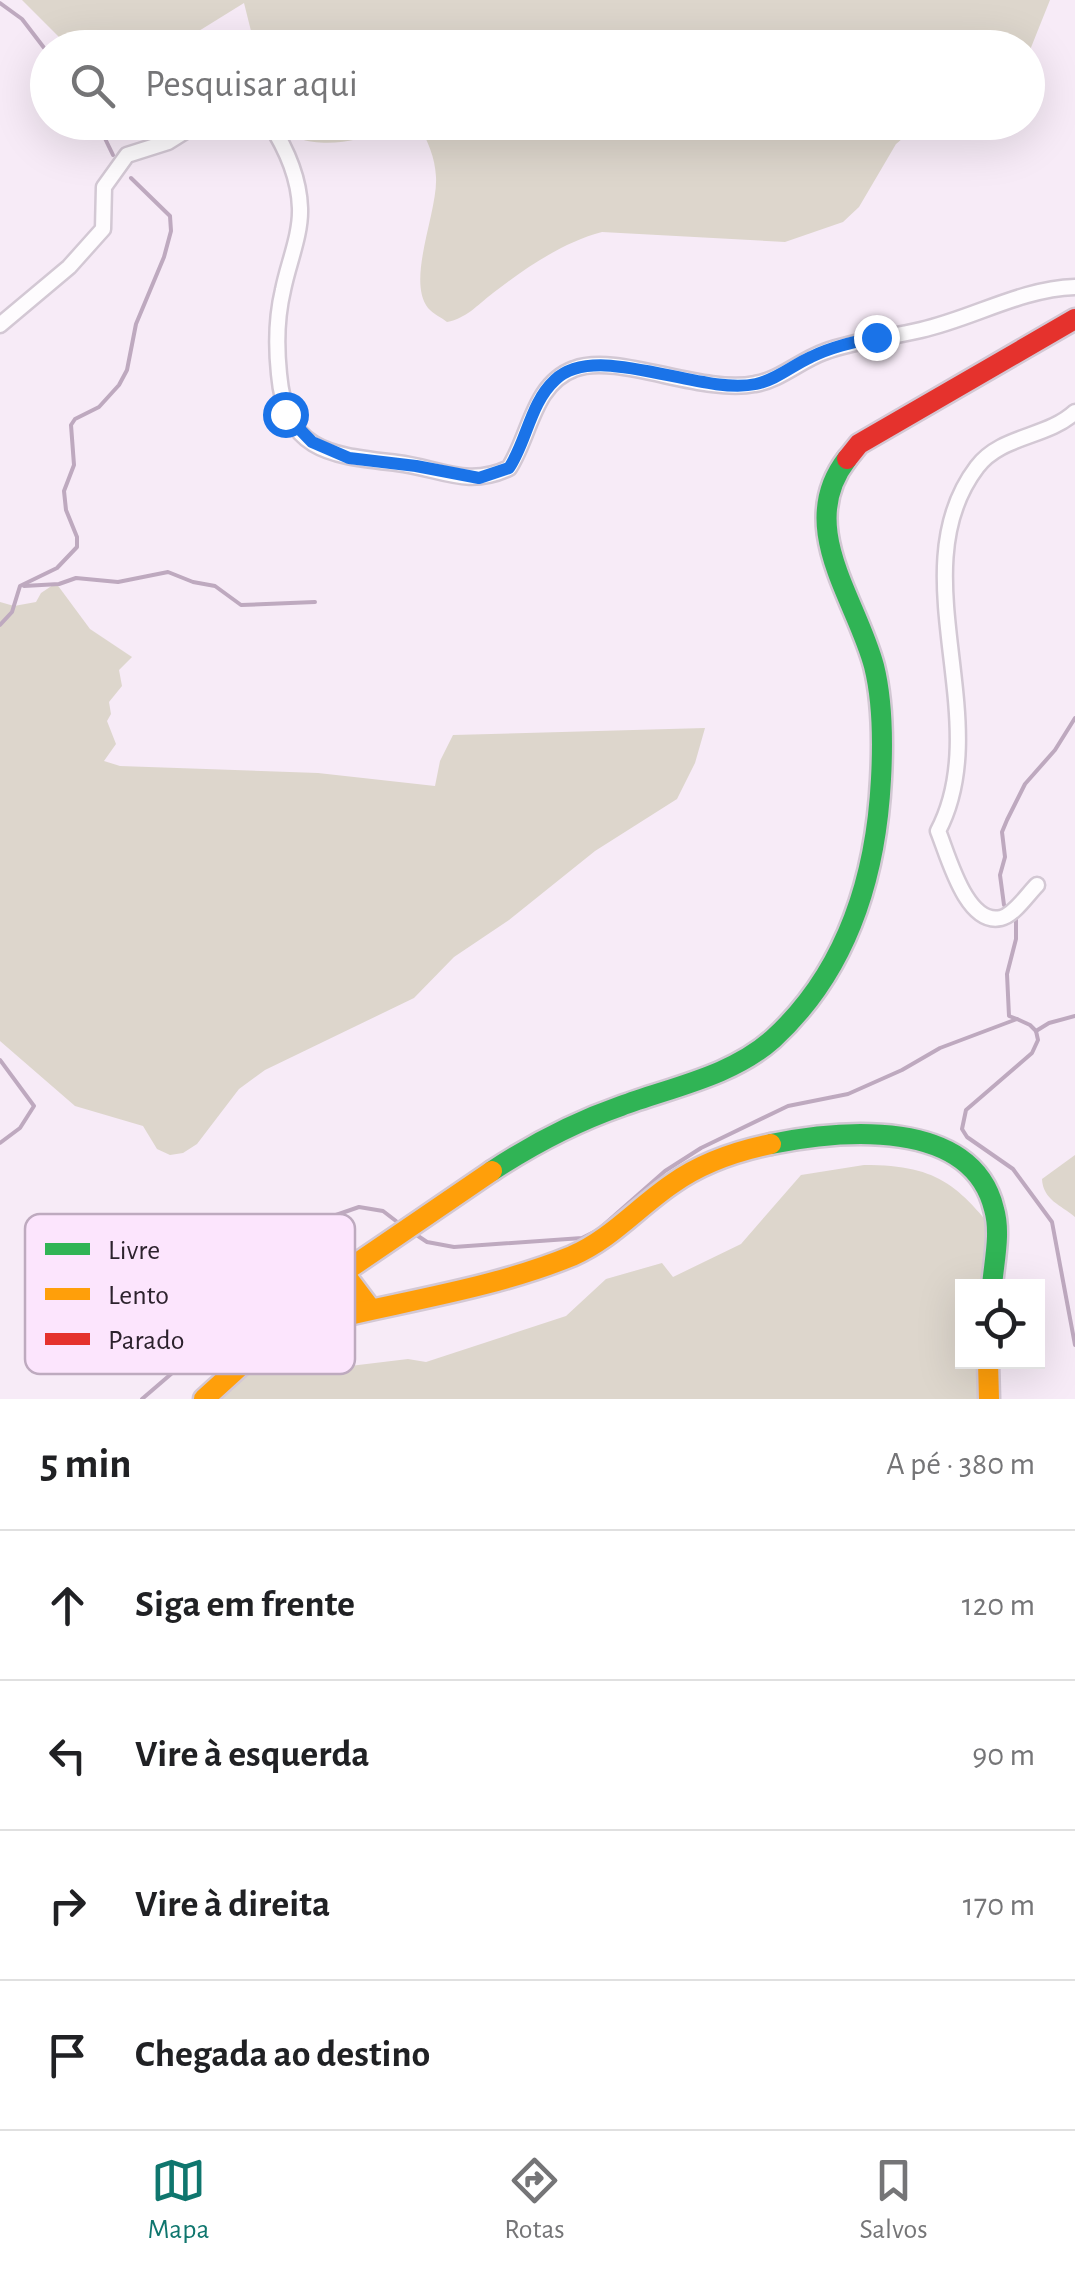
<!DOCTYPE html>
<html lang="pt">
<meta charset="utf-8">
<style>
body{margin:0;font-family:"Alegreya Sans",sans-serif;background:#f6f6f6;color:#202124}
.controls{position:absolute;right:30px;bottom:30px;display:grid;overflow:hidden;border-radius:0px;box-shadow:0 10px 40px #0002}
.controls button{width:90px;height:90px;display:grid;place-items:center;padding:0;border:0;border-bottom:2px solid #e0e0e0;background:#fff;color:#202124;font:50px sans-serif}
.stop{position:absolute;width:30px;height:30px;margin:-22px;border:8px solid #1a73e8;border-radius:50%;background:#fff}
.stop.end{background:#1a73e8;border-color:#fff;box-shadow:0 2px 10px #0008}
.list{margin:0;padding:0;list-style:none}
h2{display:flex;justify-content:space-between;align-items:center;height:130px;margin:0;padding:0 40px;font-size:42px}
h2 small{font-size:32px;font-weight:400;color:#757577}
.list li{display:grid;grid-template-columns:65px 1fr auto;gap:30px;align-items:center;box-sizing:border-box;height:150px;padding:0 40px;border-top:2px solid #e0e0e0}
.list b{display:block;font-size:38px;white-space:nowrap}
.list em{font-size:32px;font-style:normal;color:#757577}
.icon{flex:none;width:55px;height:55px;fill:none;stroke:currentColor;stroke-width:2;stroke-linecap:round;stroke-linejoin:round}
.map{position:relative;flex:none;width:1075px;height:1399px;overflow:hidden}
.search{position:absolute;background:#fff;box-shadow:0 10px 40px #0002;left:30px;right:30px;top:30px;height:110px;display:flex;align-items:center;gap:25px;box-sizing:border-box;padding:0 35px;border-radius:55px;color:#757577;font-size:38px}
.sheet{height:730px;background:#fff}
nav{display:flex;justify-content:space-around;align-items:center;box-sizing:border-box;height:140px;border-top:2px solid #e0e0e0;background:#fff;font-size:28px;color:#757577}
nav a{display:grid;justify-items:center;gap:5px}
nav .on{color:#0f766e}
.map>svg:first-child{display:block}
.green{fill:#ddd6cc}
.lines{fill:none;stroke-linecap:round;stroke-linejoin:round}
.stream{stroke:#bea9bf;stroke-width:4}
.street-casing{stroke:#d3c8d4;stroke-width:19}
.fast-casing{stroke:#d3c8d4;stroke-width:25}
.slow-casing{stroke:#d3c8d4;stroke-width:25}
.jam-casing{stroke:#d3c8d4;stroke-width:25}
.street{stroke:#fefcfe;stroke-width:14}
.fast{stroke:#30b455;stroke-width:20}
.slow{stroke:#ff9f0a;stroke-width:20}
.jam{stroke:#e5322d;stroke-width:20}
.route{stroke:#1a73e8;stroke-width:12}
.key{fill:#fce5fd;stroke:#beaabf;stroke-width:2.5}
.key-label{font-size:28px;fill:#2c222d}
</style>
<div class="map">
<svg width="1075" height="1399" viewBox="0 0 1075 1399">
<rect width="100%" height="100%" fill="#f7ebf7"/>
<g class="green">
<polygon points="22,0 1050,0 1028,55 1028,48 255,47 244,3 173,47 69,47"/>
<path d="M276,123H395C382,126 370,135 358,139C330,146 294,145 276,123Z"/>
<path d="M407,123L921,122V123L896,144L859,207L843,222L785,242L602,232C563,242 524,269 493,293C476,306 467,318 447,322C441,317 433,314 428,308C406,280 438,212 436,177C435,157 428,142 419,125Z"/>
<polygon points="56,583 90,629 132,657 119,670 122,686 109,702 111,714 107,721 116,744 104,761 120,766 318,773 435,786 440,761 453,735 705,728 695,763 677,799 595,851 509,920 454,957 414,998 265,1070 239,1089 197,1144 183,1153 170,1155 157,1149 143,1126 75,1106 0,1041 0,602 14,606 36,602 41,593"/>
<path d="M1075,1155V1217C1061,1205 1043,1200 1042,1179Z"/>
<path d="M864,1165C943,1165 960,1188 1007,1246L1004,1286H962V1362H997L994,1399H202L287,1335L292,1373L408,1359L426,1362L566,1316L606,1279L662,1263L673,1277L741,1244L801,1175Z"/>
</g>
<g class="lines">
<g class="stream">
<polyline points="0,3 22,19 48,53"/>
<polyline points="97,122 113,155"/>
<polyline points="24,586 59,584 76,578 118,582 168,572 193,582 215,586 241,605 315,602"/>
<polyline points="0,625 12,612 20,586 57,568 77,547 77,537 66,510 64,491 74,465 71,425 75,419 99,407 119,385 127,370 136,324 164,257 171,231 170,216 131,178"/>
<polyline points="1004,905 1000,875 1005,857 1002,832 1007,820 1025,784 1055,750 1075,718"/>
<polyline points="1016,917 1016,939 1007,974 1009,1016 1017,1019"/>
<polyline points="1036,1031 1038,1040 1032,1053 966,1110 962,1129 967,1137 1013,1169 1052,1222 1075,1345"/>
<polyline points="1036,1031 1049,1023 1075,1016"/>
<polyline points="0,1060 34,1106 20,1128 0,1143"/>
<polyline points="412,1232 427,1242 454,1247 582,1238 598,1230 665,1171 701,1148 788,1106 848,1094 902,1070 940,1048 1017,1019 1030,1025 1036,1031"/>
<polyline points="142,1399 199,1350 239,1290 283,1265 310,1224 359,1207 383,1211 396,1221"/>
</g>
<defs>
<g id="street">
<path d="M269,122C286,148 299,176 300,208C301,235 288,264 283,290C276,319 276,345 279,374C286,453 331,455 397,463C440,468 467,488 509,468C530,436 533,384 574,369C617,352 702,395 755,384C780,380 801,360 824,352C856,340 888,338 921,330C974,318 1020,289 1075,287"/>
<polyline points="0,325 69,267 103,229 104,187 127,155 168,142 200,122"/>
<path d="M1037,885C1027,895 1014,915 1001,918C966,926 948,855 938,831C997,719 898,571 977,467C1001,435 1047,438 1075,412"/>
</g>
<g id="fast">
<path d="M771,1144C840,1130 972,1117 994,1209C1001,1233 994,1261 992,1286"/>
<path d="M492,1171C533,1144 575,1122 621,1106C672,1087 732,1076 773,1039C847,971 876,877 881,779C883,742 883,702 874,666C856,598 795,526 847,459"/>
</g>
<g id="slow">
<polyline points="343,1272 370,1308"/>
<path d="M281,1332C377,1304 479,1294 572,1256C611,1239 637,1208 672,1184C700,1164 737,1151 771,1144"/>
<polyline points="988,1362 989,1399"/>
<polyline points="204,1399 344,1272 492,1171"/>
</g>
<polyline id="jam" points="847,459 859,444 1075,319"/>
</defs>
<use href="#street" class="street-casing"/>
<use href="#fast" class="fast-casing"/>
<use href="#slow" class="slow-casing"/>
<use href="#jam" class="jam-casing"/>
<use href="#street" class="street"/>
<use href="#fast" class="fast"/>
<use href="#slow" class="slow"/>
<use href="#jam" class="jam"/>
</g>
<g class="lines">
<path class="route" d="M285,414L312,442L349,458L416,466L479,478L509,468C527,441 530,403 555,380C597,340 700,396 756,384C776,380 793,365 811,357C831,347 854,342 876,337"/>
</g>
<rect x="25" y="1214" width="330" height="160" rx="15" class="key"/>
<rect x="45" y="1243" width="45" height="12" fill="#30b455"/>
<rect x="45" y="1288" width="45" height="12" fill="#ff9f0a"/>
<rect x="45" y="1333" width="45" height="12" fill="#e5322d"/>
<g class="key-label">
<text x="108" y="1259">Livre</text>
<text x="108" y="1304">Lento</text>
<text x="108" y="1349">Parado</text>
</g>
</svg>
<div class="controls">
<button><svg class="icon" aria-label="locate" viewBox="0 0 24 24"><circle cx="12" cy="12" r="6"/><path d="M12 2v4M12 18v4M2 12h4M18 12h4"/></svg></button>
</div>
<div class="stop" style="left:285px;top:414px"></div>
<div class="stop end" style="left:876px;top:337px"></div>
<div class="search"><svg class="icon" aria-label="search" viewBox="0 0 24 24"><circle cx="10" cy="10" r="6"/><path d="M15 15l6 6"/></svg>Pesquisar aqui</div>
</div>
<section class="sheet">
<h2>5 min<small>A pé · 380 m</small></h2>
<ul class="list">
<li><svg class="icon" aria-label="ahead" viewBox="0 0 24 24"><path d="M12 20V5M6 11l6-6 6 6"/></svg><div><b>Siga em frente</b></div><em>120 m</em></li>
<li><svg class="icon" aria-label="left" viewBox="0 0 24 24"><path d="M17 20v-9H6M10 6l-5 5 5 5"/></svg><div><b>Vire à esquerda</b></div><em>90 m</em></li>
<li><svg class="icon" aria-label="right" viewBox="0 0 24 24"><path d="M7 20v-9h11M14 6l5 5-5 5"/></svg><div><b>Vire à direita</b></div><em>170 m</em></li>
<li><svg class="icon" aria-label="arrive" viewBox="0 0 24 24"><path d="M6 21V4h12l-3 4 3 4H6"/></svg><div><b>Chegada ao destino</b></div></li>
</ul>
</section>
<nav>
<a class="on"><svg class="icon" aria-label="map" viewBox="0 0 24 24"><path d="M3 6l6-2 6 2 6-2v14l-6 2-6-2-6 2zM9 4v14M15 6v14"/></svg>Mapa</a>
<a><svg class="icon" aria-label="directions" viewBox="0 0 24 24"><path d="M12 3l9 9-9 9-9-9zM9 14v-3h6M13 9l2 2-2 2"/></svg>Rotas</a>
<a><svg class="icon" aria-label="saved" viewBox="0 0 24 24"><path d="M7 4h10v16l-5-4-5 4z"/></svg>Salvos</a>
</nav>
